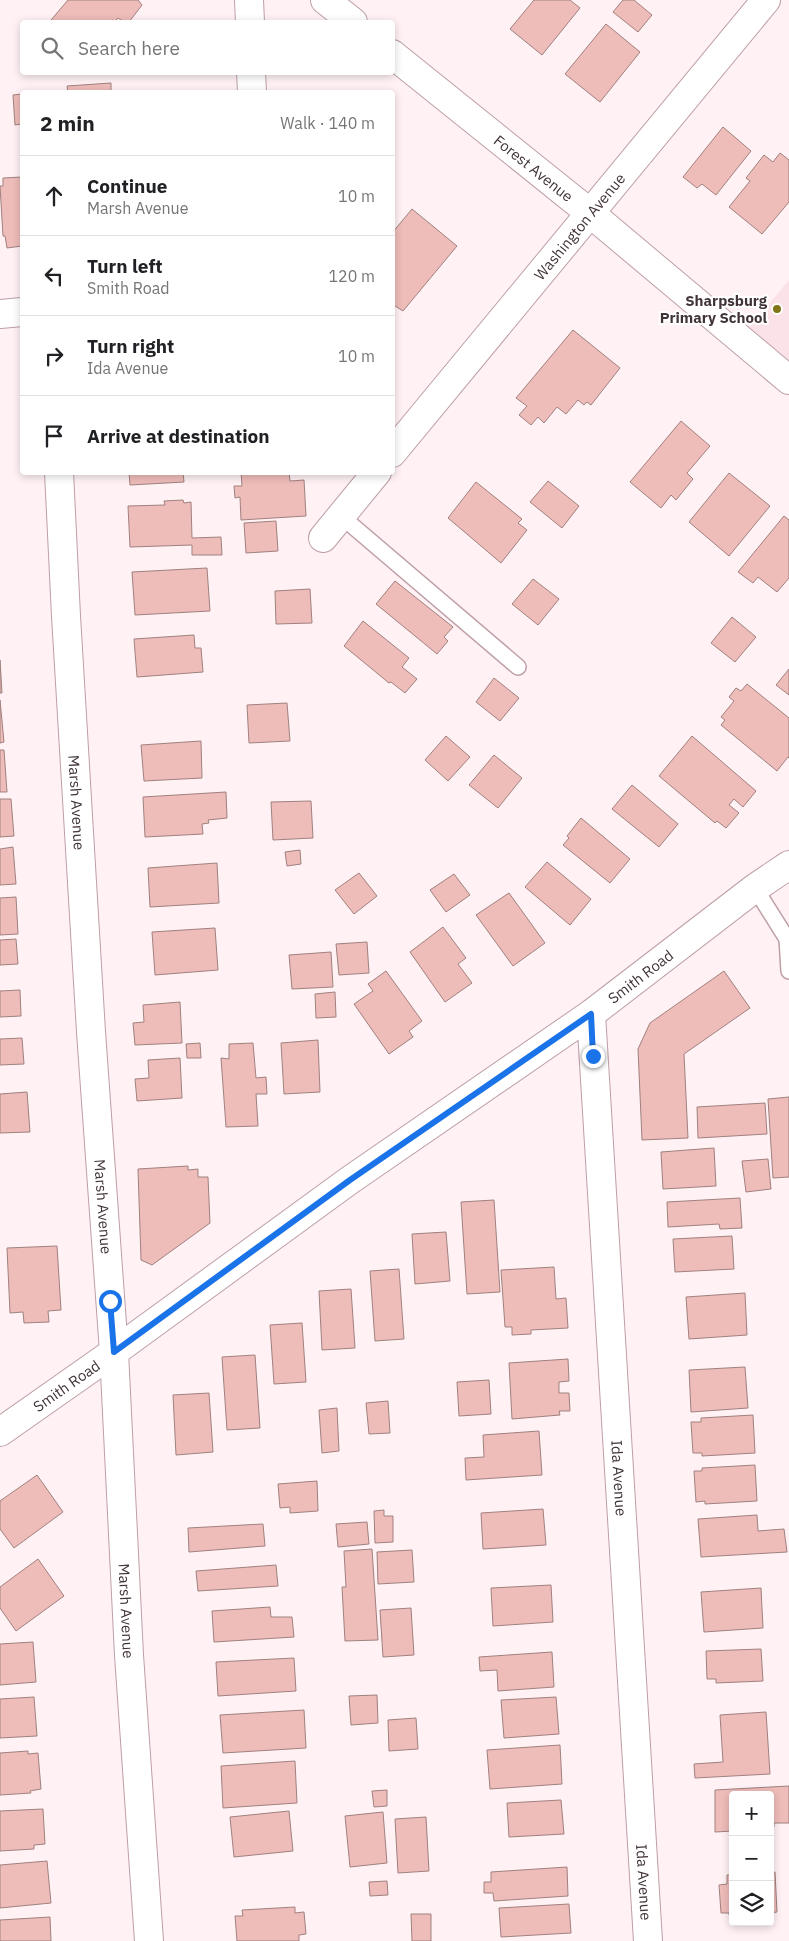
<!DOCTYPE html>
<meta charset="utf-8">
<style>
body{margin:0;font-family:"IBM Plex Sans",sans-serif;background:#f6f6f6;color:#202124}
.controls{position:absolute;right:15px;bottom:15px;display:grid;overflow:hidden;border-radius:5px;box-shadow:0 2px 8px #0003}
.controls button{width:45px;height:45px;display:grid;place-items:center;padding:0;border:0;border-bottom:1px solid #e0e0e0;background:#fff;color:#202124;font:25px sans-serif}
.stop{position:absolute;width:15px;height:15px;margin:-11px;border:4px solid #1a73e8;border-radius:50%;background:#fff}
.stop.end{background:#1a73e8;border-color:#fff;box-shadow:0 1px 5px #0008}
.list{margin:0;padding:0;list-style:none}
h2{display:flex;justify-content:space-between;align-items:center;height:65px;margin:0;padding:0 20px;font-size:21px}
h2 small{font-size:16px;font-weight:400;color:#757577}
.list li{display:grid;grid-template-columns:32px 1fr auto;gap:15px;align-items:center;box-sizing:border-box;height:80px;padding:0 20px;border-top:1px solid #e0e0e0}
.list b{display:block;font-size:19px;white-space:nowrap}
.list p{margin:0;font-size:16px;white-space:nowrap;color:#757577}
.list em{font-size:16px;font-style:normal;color:#757577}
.icon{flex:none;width:28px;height:28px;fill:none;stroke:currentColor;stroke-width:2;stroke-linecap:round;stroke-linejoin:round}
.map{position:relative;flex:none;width:789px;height:1941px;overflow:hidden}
.search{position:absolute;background:#fff;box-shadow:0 2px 8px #0003;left:20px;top:20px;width:375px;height:55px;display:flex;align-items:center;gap:12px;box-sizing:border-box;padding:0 18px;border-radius:5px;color:#757577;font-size:19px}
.panel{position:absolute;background:#fff;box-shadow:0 2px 8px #0003;left:20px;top:90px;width:375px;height:385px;border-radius:5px}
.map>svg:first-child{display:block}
.built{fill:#fbe2e8}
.building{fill:#eebcb9;stroke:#a0817f}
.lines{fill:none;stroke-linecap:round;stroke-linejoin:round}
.service-casing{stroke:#be9fa6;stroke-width:18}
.minor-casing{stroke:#be9fa6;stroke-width:30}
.secondary-casing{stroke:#be9fa6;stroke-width:30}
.service{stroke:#fff;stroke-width:15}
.minor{stroke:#fff;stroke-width:28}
.secondary{stroke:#fff;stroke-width:28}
.route{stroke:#1a73e8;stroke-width:6}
.poi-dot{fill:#817518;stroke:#fff;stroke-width:2}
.labels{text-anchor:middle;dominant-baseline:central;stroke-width:4;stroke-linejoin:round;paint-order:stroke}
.street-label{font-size:15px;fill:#413437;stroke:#fff}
.poi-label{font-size:15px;font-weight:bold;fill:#413437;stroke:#fff;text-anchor:end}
</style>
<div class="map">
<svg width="789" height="1941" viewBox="0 0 789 1941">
<rect width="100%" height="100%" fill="#fff1f4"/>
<polygon class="built" points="789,280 789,380 740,339"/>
<g class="building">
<polygon points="68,0 138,0 142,5 129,22 124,22 118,18 114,22 55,22 51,20"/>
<polygon points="534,0 570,0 580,8 542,55 510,29"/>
<polygon points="623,0 634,0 652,15 638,32 613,12"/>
<polygon points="606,24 640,52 600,102 565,74"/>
<polygon points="111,83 111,92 68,92 67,86"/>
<polygon points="22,94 22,124 15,125 13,95"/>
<polygon points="723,127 751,151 716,195 702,184 697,188 683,177"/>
<polygon points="780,153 789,160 789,202 762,234 729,207 750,181 746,178 764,155 773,162"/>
<polygon points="22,177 22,246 7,248 5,236 3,236 0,186 3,186 3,178"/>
<polygon points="412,209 457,246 403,311 392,304 392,233"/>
<polygon points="573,330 620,368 591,405 587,402 584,405 578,400 566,414 557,407 544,423 538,417 531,425 519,415 527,406 516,398"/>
<polygon points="681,421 710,446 687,473 693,479 676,500 671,495 661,508 630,482"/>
<polygon points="129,472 183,472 184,482 130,485"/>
<polygon points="241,472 289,472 290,481 304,480 306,516 241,520 240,497 235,498 234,486 242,486"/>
<polygon points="729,473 770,506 729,556 689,522"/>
<polygon points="548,481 579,506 562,528 530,502"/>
<polygon points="476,482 522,519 518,523 527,530 501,563 448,518"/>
<polygon points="183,500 184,503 191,502 192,538 221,537 222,555 192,555 192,545 130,547 128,506 165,505 164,501"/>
<polygon points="784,516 789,520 789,578 777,592 758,577 753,583 738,572"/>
<polygon points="276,521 278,551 246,553 244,523"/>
<polygon points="207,568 210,611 135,615 132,572"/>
<polygon points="533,579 559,599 538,625 512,604"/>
<polygon points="395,581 453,627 444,637 448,641 437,654 376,604"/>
<polygon points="310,589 312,623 276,624 275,591"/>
<polygon points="732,617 756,637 735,662 711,643"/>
<polygon points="363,621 409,658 402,667 417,679 405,693 391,682 389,683 344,646"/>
<polygon points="194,635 195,648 201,648 203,672 137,677 134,639"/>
<polygon points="0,660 2,693 0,693"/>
<polygon points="789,669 789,695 776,685"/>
<polygon points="494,678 519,698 500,721 476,702"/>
<polygon points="747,684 789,718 789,758 788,757 777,771 721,725 725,720 721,717 734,701 729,697 736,688 741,691"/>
<polygon points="0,700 4,742 0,743"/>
<polygon points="287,703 290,741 249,743 247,705"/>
<polygon points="446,736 470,757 448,781 425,760"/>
<polygon points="692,736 756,791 743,807 734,799 729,805 739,813 726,828 717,821 715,823 659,776"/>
<polygon points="201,741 202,778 144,781 141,745"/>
<polygon points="0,750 4,750 7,792 0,792"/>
<polygon points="494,755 522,778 498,808 469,785"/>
<polygon points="632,785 678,824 659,847 612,809"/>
<polygon points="226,792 227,818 208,820 209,823 202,824 203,834 145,837 143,797"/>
<polygon points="0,799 11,799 14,836 0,837"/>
<polygon points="311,801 313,838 273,840 271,802"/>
<polygon points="581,818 630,859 610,883 563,845 569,838 567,836"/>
<polygon points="13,847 16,884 0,885 0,849"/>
<polygon points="300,850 301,864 287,866 285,852"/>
<polygon points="547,862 591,899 570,925 525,887"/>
<polygon points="217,863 219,903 150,907 148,868"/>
<polygon points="359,873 377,896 354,914 335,890"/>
<polygon points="454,874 470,895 446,912 430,890"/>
<polygon points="509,893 545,943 513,966 476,915"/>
<polygon points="16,897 18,934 0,935 0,898"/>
<polygon points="443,927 466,958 458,964 472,983 445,1002 410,952"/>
<polygon points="215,928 218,970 155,975 152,932"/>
<polygon points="16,939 18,964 0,965 0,940"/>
<polygon points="367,942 369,973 339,975 336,944"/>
<polygon points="331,952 333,987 292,989 289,955"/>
<polygon points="386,971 422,1021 409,1031 413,1037 389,1054 354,1004 373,991 368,984"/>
<polygon points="724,971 750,1008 684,1054 688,1138 642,1140 638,1049 650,1023"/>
<polygon points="20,990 21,1016 0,1017 0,991"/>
<polygon points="335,992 336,1017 316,1018 315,994"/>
<polygon points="180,1002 182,1043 135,1045 133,1023 144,1022 143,1005"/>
<polygon points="22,1038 24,1064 0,1065 0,1039"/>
<polygon points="318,1040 320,1092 284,1094 281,1043"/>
<polygon points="200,1043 201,1058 187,1058 186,1044"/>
<polygon points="253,1043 256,1078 266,1077 267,1094 256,1094 258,1126 226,1127 221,1058 229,1059 229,1044"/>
<polygon points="180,1058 182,1098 137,1101 135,1079 149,1078 148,1060"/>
<polygon points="27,1092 30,1132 0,1133 0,1094"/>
<polygon points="789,1097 789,1177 773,1178 768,1099"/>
<polygon points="765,1103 767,1134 698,1138 697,1107"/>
<polygon points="714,1148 716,1186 663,1189 661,1152"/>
<polygon points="768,1159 771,1189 746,1192 742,1161"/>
<polygon points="188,1166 188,1170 198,1169 198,1177 208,1177 210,1223 152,1265 141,1260 138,1169"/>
<polygon points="740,1198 742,1228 720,1229 719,1224 668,1227 667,1202"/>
<polygon points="494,1200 500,1292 467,1294 461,1202"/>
<polygon points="446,1232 450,1281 415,1284 412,1234"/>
<polygon points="732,1236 734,1269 675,1272 673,1239"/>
<polygon points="57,1246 61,1310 48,1311 49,1322 24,1323 23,1312 10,1313 7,1248"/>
<polygon points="554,1267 556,1299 566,1298 568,1328 531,1330 531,1334 512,1335 512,1327 505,1327 501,1270"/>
<polygon points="399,1269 404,1339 375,1341 370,1271"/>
<polygon points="351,1289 355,1348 322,1350 319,1291"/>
<polygon points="745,1293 747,1335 689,1339 686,1297"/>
<polygon points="302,1323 306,1382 274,1384 270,1325"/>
<polygon points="255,1355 260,1428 227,1430 222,1357"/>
<polygon points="568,1359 569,1381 559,1382 559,1393 569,1393 570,1411 559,1411 560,1415 512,1419 509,1363"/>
<polygon points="745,1367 748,1408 691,1412 689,1370"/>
<polygon points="489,1380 491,1414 459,1416 457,1382"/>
<polygon points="209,1393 213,1452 176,1455 173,1395"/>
<polygon points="388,1401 390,1433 369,1434 366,1403"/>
<polygon points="337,1408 339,1451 322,1453 319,1410"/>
<polygon points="753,1415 755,1453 702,1456 702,1453 693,1453 691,1422 701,1422 701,1418"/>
<polygon points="539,1431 542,1475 466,1480 465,1458 484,1457 483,1435"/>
<polygon points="755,1465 757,1501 705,1504 705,1501 696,1502 694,1471 702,1471 702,1468"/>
<polygon points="37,1475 63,1512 14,1548 0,1529 0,1501"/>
<polygon points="317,1481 318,1511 290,1513 290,1507 280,1508 278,1484"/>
<polygon points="543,1509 546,1545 483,1549 481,1513"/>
<polygon points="384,1510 384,1516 393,1516 393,1542 375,1543 374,1511"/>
<polygon points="757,1515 758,1531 784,1529 787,1552 701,1557 698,1519"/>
<polygon points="367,1522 369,1544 338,1547 336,1524"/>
<polygon points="263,1524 265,1546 189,1552 188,1528"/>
<polygon points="372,1549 378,1640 345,1641 342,1587 346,1587 344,1551"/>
<polygon points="412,1550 414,1582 378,1584 377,1552"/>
<polygon points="38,1559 64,1596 16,1631 0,1608 0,1587"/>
<polygon points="276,1565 278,1586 198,1591 196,1571"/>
<polygon points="551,1585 553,1622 493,1626 491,1588"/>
<polygon points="761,1588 763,1628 704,1632 701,1592"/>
<polygon points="270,1607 271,1617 292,1617 294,1637 214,1642 212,1611"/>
<polygon points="411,1608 414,1655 383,1657 380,1610"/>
<polygon points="33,1642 36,1682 0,1685 0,1644"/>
<polygon points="761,1649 763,1681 716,1683 716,1679 707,1679 706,1651"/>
<polygon points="552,1652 554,1687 498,1691 497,1670 480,1671 479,1657"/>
<polygon points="294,1658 296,1691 218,1696 216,1662"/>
<polygon points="377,1695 378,1723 351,1725 349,1696"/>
<polygon points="34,1697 37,1736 0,1738 0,1699"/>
<polygon points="556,1697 559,1734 504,1738 501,1700"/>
<polygon points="304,1710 306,1748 223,1753 220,1715"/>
<polygon points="766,1712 770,1774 695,1778 694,1764 723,1762 720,1715"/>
<polygon points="416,1718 418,1749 389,1751 388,1720"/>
<polygon points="560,1745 562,1784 490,1789 487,1750"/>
<polygon points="28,1751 28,1754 38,1753 41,1789 30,1791 31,1793 0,1795 0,1753"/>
<polygon points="295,1761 297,1803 223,1808 221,1766"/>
<polygon points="789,1786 789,1823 774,1823 774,1827 770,1828 770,1795 733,1795 733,1831 715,1832 715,1790"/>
<polygon points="387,1790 387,1806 374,1807 372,1791"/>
<polygon points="561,1800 564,1834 509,1837 507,1803"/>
<polygon points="43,1809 45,1844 34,1845 34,1849 0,1851 0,1811"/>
<polygon points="289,1811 293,1851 234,1857 230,1817"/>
<polygon points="383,1812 387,1863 350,1867 345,1816"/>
<polygon points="426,1817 429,1871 398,1873 395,1819"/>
<polygon points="47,1861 51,1903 0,1908 0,1865"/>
<polygon points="567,1867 568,1896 494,1901 493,1893 484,1893 484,1882 491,1882 491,1872"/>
<polygon points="775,1872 777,1912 770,1913 770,1873"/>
<polygon points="727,1875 733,1875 733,1915 729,1915 729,1913 721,1913 719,1885 727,1884"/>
<polygon points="387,1881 388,1895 370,1896 369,1882"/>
<polygon points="569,1904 571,1933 501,1937 499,1908"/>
<polygon points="295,1907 295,1913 304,1912 306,1934 299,1935 299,1941 237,1941 235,1916 243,1916 242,1910"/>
<polygon points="411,1914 431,1914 431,1941 412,1941"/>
<polygon points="50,1917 51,1941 0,1941 0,1920"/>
</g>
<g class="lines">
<defs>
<g id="service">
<polyline points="341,516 518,667"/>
<polyline points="755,888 787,939 789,938"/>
<polyline points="787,939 789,971"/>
</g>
<g id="minor">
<polyline points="249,0 250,22"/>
<polyline points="325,0 353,22"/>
<path id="s1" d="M392,54L590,213L789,380"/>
<polyline points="251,72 252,92"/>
<polyline points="0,314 22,312"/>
<path id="s2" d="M392,453L766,0"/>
<path id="s3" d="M59,472L66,616L91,1032L114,1352L129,1655L149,1941"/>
<polyline points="323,538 377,472"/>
<path id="s4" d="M591,1014L648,1941"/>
</g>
<g id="secondary">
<path id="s5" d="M0,1432L114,1352L350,1180L591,1014L755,888L789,865"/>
</g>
</defs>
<use href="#service" class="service-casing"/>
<use href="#minor" class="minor-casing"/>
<use href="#secondary" class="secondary-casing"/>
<use href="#service" class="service"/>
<use href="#minor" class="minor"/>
<use href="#secondary" class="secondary"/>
</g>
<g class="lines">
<polyline class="route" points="110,1301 114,1352 350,1180 591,1014 593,1056"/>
</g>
<circle class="poi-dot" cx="777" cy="309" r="5"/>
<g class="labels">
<g class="street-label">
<text stroke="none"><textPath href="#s1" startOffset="182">Forest Avenue</textPath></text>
<text stroke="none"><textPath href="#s2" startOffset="294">Washington Avenue</textPath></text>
<text stroke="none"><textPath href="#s3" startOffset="331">Marsh Avenue</textPath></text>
<text stroke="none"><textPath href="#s5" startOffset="786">Smith Road</textPath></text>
<text stroke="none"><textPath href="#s3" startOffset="736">Marsh Avenue</textPath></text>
<text stroke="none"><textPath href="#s5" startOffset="81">Smith Road</textPath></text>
<text stroke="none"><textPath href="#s4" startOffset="465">Ida Avenue</textPath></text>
<text stroke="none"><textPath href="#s3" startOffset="1141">Marsh Avenue</textPath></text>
<text stroke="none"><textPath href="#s4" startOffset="870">Ida Avenue</textPath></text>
</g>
<g class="poi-label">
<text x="767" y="300">Sharpsburg<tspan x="767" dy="17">Primary School</tspan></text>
</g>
</g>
</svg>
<div class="controls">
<button>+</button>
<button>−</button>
<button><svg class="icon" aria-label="layers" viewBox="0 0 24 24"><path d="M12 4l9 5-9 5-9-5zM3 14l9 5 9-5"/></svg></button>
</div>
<div class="stop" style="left:110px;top:1301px"></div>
<div class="stop end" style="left:593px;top:1056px"></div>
<div class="search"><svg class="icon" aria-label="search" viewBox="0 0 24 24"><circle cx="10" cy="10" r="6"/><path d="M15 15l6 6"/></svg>Search here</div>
<section class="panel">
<h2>2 min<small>Walk · 140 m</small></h2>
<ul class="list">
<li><svg class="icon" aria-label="ahead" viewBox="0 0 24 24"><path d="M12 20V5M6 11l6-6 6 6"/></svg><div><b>Continue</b><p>Marsh Avenue</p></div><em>10 m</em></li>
<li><svg class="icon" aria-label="left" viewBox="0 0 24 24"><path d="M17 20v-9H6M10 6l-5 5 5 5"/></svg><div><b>Turn left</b><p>Smith Road</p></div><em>120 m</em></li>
<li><svg class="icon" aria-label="right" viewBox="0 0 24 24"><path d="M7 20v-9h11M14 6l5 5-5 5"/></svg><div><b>Turn right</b><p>Ida Avenue</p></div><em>10 m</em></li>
<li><svg class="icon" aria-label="arrive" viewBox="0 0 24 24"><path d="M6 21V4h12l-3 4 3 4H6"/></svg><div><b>Arrive at destination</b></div></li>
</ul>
</section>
</div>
